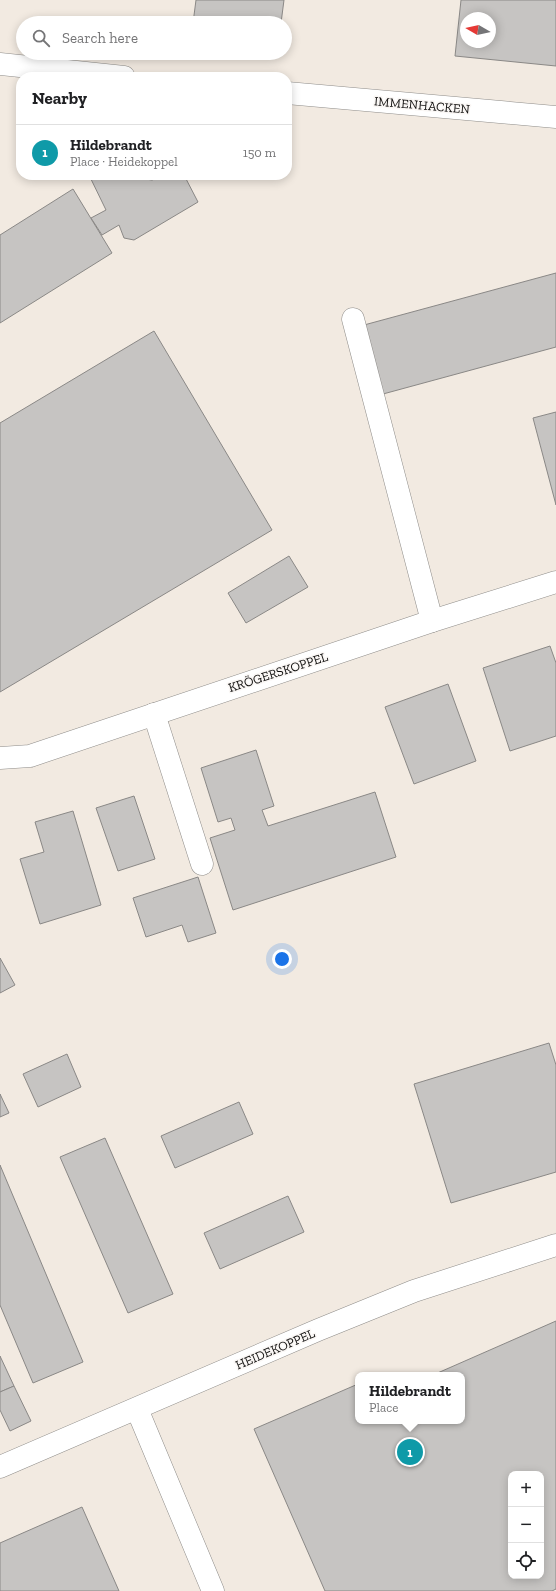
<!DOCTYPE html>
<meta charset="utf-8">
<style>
body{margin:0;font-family:"Zilla Slab",serif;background:#f6f6f6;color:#202124}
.controls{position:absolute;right:12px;bottom:12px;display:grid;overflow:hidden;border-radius:8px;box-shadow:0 2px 10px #0003}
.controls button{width:36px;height:36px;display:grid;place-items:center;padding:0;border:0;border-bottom:1px solid #e0e0e0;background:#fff;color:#202124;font:20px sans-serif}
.compass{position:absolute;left:460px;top:12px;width:36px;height:36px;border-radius:50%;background:#fff;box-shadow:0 2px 10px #0003;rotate:279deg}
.you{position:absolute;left:282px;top:959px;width:14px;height:14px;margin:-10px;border:3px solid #fff;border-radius:50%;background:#1a73e8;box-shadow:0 0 0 6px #1a73e833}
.badge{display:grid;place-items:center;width:26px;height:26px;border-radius:50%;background:#d93025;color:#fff;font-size:13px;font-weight:700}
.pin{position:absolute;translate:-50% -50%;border:2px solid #fff;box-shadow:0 1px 4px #0006}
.popup{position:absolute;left:355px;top:1372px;width:110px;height:52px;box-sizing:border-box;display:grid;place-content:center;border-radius:8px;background:#fff;filter:drop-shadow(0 1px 3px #0005);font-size:13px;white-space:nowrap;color:#757577}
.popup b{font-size:15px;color:#202124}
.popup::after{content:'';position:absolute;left:50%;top:100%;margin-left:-8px;border:8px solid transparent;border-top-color:#fff}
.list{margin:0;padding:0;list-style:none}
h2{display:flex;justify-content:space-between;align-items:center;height:52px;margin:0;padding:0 16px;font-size:17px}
h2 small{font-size:13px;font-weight:400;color:#757577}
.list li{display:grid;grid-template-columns:26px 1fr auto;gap:12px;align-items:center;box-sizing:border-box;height:56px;padding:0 16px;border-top:1px solid #e0e0e0}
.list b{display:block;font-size:15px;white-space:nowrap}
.list p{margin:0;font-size:13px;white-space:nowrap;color:#757577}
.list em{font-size:13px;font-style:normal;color:#757577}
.icon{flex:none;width:22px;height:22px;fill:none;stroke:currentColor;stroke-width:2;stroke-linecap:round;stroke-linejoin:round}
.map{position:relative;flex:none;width:556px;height:1591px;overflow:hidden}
.search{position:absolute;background:#fff;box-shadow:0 2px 10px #0003;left:16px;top:16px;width:276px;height:44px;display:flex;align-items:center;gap:10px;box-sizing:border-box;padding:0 14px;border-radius:22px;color:#757577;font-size:15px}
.panel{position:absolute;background:#fff;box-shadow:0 2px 10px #0003;left:16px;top:72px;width:276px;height:108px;border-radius:16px}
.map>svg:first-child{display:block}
.built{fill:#f2eae1;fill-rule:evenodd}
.building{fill:#c6c4c2;stroke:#8a8886;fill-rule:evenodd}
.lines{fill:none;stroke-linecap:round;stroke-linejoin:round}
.minor-casing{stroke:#8f8d8a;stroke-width:23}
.path{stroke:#9c9a98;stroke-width:2.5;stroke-dasharray:3 2;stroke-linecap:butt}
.minor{stroke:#fff;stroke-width:22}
.labels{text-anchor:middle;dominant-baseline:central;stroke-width:3;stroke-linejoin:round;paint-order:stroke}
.street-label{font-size:13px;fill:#100f0e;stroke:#faf7f5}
</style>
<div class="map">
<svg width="556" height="1591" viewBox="0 0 556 1591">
<rect width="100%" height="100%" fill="#faf7f5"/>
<path class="built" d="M0,0H556V1591H0ZM466,18H490V42H466ZM23,23H285V53H23ZM21,77H287V175H21ZM358,1375H462V1421H358ZM511,1474H541V1576H511Z"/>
<g class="building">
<polygon points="196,0 284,0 281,23 193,23"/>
<path d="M461,0H556V66L455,56ZM466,18H490V42H466Z"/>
<polygon points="89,175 137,175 139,178 152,180 166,175 184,175 198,202 134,240 124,238 119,225 102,235 91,218 106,210"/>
<polygon points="73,189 112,253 0,323 0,235"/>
<polygon points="556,273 556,347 383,394 364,325"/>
<polygon points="154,331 272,530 0,692 0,423"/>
<polygon points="556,412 556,505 533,418"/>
<polygon points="289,556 308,587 246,623 228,593"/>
<polygon points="550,646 556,663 556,736 510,751 483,668"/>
<polygon points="448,684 476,761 414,784 385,707"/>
<polygon points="256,750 274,806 262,810 268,826 375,792 396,857 233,910 210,838 235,830 231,818 218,822 201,768"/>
<polygon points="134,796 155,859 118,871 96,808"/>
<polygon points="73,811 101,905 40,924 20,859 44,852 35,822"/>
<polygon points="198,877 216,933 188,942 182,925 146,937 133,898"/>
<polygon points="0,958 15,985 0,993"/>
<polygon points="549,1043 556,1065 556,1172 451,1203 414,1084"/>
<polygon points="67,1054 81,1087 38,1107 23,1074"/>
<polygon points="0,1094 9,1113 0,1117"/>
<polygon points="239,1102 253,1134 175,1168 161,1136"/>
<polygon points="105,1138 173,1294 128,1313 60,1157"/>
<polygon points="0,1165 83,1362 33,1383 0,1305"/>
<polygon points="288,1196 304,1232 220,1269 204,1233"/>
<path d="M556,1321V1589L552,1591H325L254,1429L358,1384V1421H462V1375H433ZM511,1474H541V1576H511Z"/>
<polygon points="0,1356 14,1386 0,1392"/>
<polygon points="14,1386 31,1421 10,1431 0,1410 0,1392"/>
<polygon points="82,1507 119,1591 0,1591 0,1543"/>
</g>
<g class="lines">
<defs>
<g id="minor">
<polyline points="0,64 124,77"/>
<polyline points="287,93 556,117"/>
<polyline points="353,319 432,621"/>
<polyline points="154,714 202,864"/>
<polyline points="0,758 30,756 432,621 556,582"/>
<polyline points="137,1409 213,1591"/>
<polyline points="0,1467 318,1330 414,1291 556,1245"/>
</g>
</defs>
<use href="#minor" class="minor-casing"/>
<polyline class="path" points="71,175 73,178"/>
<use href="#minor" class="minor"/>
</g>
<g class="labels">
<g class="street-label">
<text transform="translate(422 105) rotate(5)">IMMENHACKEN</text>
<text transform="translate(278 672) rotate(-18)">KRÖGERSKOPPEL</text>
<text transform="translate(275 1349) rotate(-23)">HEIDEKOPPEL</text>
</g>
</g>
</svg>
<div class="controls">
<button>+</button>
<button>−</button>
<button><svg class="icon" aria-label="locate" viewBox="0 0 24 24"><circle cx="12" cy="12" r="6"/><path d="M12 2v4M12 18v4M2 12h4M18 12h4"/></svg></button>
</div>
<svg class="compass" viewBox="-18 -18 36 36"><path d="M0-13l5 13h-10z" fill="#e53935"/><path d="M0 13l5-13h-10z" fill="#757577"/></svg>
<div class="you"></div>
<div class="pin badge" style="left:410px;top:1452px;background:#0f9aa8">1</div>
<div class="popup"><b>Hildebrandt</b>Place</div>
<div class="search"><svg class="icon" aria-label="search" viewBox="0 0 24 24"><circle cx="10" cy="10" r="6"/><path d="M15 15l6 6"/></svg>Search here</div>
<section class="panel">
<h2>Nearby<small></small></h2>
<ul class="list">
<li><span class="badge" style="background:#0f9aa8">1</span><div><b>Hildebrandt</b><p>Place · Heidekoppel</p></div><em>150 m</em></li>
</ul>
</section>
</div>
